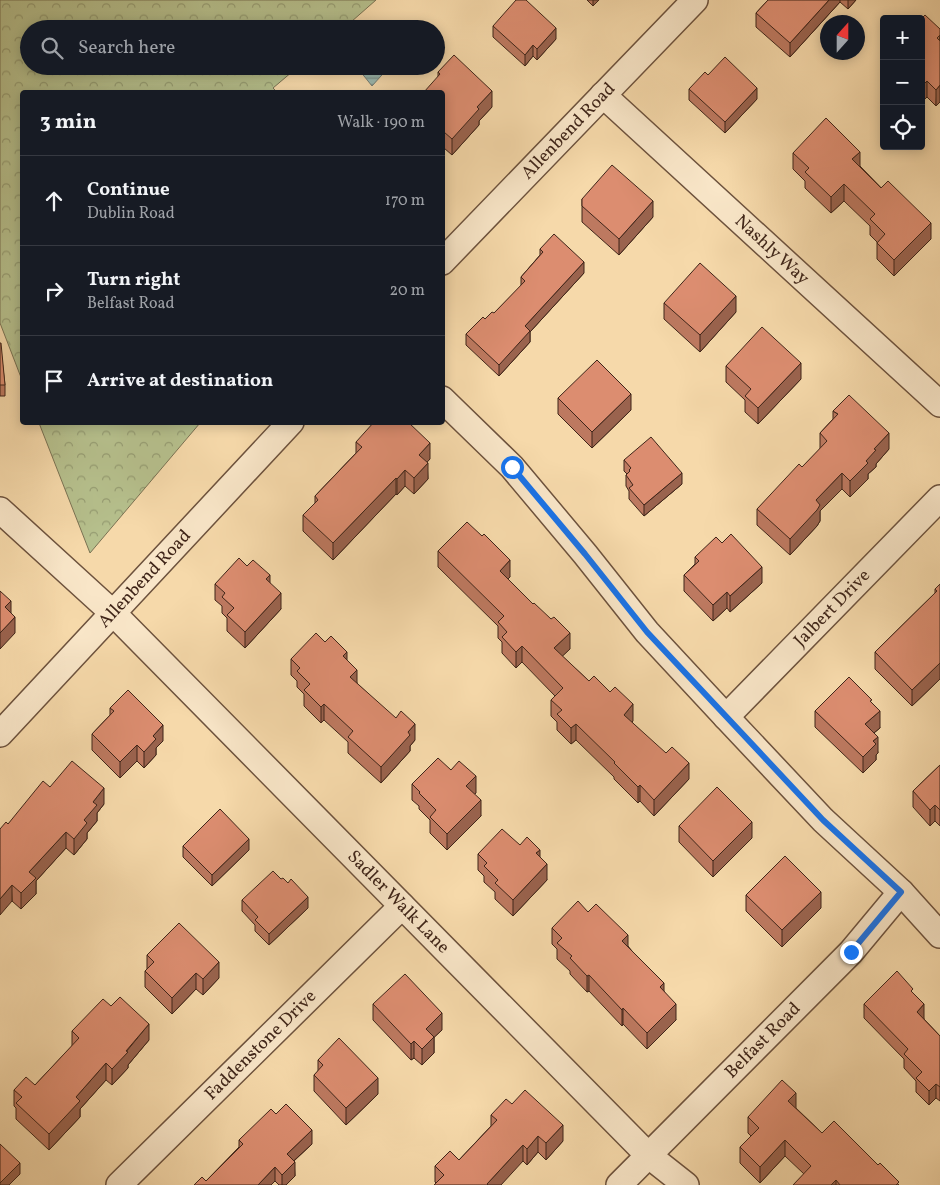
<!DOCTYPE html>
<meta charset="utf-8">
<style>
body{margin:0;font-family:Vollkorn,serif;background:#242831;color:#f1f3f6}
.controls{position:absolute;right:15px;top:15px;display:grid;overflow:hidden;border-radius:5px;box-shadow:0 2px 12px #0003}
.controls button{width:45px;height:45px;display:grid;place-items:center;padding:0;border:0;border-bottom:1px solid #363941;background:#171b24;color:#f1f3f6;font:25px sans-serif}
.compass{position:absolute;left:820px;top:15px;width:45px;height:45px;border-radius:50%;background:#171b24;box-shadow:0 2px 12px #0003;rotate:21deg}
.stop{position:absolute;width:15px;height:15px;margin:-11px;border:4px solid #1a73e8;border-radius:50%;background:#fff}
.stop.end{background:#1a73e8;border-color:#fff;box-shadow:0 1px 5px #0008}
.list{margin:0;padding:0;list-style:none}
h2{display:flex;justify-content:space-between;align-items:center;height:65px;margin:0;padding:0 20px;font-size:21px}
h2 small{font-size:16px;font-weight:400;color:#9ea1a6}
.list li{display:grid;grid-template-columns:32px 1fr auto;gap:15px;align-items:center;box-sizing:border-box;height:90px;padding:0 20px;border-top:1px solid #363941}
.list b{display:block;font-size:19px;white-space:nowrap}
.list p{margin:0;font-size:16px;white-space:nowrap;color:#9ea1a6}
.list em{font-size:16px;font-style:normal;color:#9ea1a6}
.icon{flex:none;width:28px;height:28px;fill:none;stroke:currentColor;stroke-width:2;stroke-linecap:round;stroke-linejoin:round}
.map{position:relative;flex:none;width:940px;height:1185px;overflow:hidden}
.search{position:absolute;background:#171b24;box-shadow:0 2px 12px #0003;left:20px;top:20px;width:425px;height:55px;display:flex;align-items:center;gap:12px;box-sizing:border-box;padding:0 18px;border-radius:28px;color:#9ea1a6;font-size:19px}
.panel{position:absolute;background:#171b24;box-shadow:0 2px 12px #0003;left:20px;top:90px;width:425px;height:335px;border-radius:5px}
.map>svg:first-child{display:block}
.forest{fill:url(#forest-crowns);stroke:#7a7253}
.water{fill:url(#water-rules);stroke:#777e73}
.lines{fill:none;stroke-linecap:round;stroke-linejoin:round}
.street-casing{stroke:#6d523d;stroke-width:28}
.street{stroke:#f9e6c8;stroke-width:25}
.wall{fill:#bd7960;stroke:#3f2519}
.shaded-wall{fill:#9a634e;stroke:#3f2519}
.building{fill:#dc8d70;stroke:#3f2519}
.route{stroke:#1a73e8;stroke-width:6}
.labels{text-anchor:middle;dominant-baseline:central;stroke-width:4;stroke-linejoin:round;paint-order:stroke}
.street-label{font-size:18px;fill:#3f2519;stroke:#f9e6c8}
</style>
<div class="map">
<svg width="940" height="1185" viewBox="0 0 940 1185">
<defs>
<pattern id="forest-crowns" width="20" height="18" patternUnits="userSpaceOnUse" patternTransform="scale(1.25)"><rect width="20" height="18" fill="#b6c08d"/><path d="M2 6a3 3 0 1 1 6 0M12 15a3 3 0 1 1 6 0" fill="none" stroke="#959c72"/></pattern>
<pattern id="water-rules" width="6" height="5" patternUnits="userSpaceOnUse" patternTransform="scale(1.25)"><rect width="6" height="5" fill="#9db9af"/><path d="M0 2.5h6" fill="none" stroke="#81968e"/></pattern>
</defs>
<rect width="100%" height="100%" fill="#f6d9aa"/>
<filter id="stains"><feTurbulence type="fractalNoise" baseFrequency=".004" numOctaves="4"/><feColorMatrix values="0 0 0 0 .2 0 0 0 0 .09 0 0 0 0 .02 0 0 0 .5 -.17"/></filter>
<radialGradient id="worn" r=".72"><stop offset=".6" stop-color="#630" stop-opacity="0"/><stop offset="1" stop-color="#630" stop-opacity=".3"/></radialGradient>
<g class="forest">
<polygon points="0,0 376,0 343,29 29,29 29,66 299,66 273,88 277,92 22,92 22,380 0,323"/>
<polygon points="39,423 200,423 90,553"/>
</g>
<polygon class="water" points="356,66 390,66 372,86"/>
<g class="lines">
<defs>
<g id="street">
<path id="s1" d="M603,95L940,404"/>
<path id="s2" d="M442,262L695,0"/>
<polyline points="442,399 512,467 585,554 647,632 726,717 823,820 901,892 940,935"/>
<path id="s3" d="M0,510L114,614L648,1155L686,1185"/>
<path id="s4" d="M726,717L940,498"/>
<path id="s5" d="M0,734L291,422"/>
<path id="s6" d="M119,1185L402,906"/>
<path id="s7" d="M619,1185L851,952L901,892"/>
</g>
</defs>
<use href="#street" class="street-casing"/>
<use href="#street" class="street"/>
</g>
<g class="wall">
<polygon points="587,0 599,0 593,6"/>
<polygon points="768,0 856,0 848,9 840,2 790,57 756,27 756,13"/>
<polygon points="921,19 940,29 936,106 927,97 922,102 921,102"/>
<polygon points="493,26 556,39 537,60 533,56 525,66 493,37"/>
<polygon points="438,72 492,107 479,121 479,125 452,155 444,148 442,149 442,92 438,77"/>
<polygon points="708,75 757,99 725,133 689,100 689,89"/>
<polygon points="793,153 860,166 931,239 894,276 877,259 877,242 870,235 870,226 844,201 831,213 805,188 805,181 793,169"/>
<polygon points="582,199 653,217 619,255 582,222"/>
<polygon points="540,249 584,273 530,332 530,342 499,376 466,345 466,334 494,313 521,286 521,277 540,255"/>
<polygon points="664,303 736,312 700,352 664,319"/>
<polygon points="0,343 5,385 5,396 0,396"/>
<polygon points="726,366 801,379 758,424 745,412 745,400 726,382"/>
<polygon points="558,398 631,410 592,448 558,414"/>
<polygon points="833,411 889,449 876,464 876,467 868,474 868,479 850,497 842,489 820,511 820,521 817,526 790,555 757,525 757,509 802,467 820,449 820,433 833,419"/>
<polygon points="356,442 430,459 427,462 428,479 414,494 405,486 397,495 396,494 333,560 303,531 303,515 315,503 315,496 356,453"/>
<polygon points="624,460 682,484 644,516 629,499 629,491 626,486 626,475 627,474 624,471"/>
<polygon points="482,536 510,577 508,579 570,649 562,656 589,681 633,721 632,722 689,779 654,816 640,801 638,803 614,779 614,777 576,740 571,744 557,730 557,722 551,716 551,700 555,696 522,662 516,668 502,653 502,642 498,638 498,626 438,567 438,551"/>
<polygon points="695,557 762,583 730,612 727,608 713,621 684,591 684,575 695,564"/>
<polygon points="247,566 270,583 281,609 245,648 227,631 227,618 222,613 222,606 215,600 215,584"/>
<polygon points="940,584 940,679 912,706 875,669 875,652 935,593 935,589"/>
<polygon points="325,642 347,660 357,683 415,740 410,746 410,751 381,783 348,753 348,742 324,720 321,723 304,706 304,694 297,687 297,681 291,675 291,659"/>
<polygon points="872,703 880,728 874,733 878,753 876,755 876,760 863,773 815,727 815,711"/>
<polygon points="110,708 163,741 156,748 156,755 144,768 137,761 120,778 92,750 92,734 110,715"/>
<polygon points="940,765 940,826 935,821 930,826 913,807 913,791"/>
<polygon points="451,770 476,793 474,794 481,816 447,850 430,833 430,820 419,809 419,806 412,800 412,784"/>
<polygon points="50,787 104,804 97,813 97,821 87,833 87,839 74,855 66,848 36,881 36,894 21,909 12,901 8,824"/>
<polygon points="679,826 752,838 713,877 679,842"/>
<polygon points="520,845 540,857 547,880 513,916 495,899 495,892 484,882 484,876 478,870 478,854"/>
<polygon points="183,846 249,850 212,886 183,857"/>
<polygon points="746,895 821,908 782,947 746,911"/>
<polygon points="242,900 308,908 269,945 255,931 255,925 242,911"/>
<polygon points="588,912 628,946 664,991 676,1020 647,1049 623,1024 622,1026 589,991 587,992 570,974 570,971 557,959 557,949 552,944 552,928"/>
<polygon points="147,955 219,978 203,995 196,989 172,1014 145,987 145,971 147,969"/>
<polygon points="913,993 924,1019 940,1036 940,1101 936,1098 929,1105 916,1092 916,1081 904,1068 904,1059 864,1018 864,1004"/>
<polygon points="373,1004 442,1030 434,1037 434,1053 422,1065 414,1058 411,1060 373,1020"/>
<polygon points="72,1031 149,1040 128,1065 128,1068 112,1085 106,1080 80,1109 80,1117 49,1150 16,1119 16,1108 14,1106 14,1090 35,1085 72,1046"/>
<polygon points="318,1060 378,1094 346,1125 314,1091 314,1075 318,1071"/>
<polygon points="512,1104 563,1141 546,1160 538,1152 527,1165 523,1161 436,1183 435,1182 435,1166 459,1160 491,1126 491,1115"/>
<polygon points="796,1108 822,1133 878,1165 899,1185 793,1185 804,1174 785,1156 760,1183 740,1163 740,1147 751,1136 748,1133 748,1117"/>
<polygon points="276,1114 312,1144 294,1161 295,1176 286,1185 279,1185 275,1181 206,1181 239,1147 239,1140"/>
</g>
<g class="shaded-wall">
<polygon points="593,0 599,0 593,6"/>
<polygon points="829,0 840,0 840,2 790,57 790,43"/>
<polygon points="848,0 856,0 848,9"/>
<polygon points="556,28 556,39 537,60 537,49"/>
<polygon points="533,45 533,56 525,66 525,55"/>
<polygon points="927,81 927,97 922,102 922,86"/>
<polygon points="940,85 940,102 936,106 936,90"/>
<polygon points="757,88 757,99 725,133 725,122"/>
<polygon points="492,91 492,107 479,121 479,125 452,155 452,139 477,107"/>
<polygon points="444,132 444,148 442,149 442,133"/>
<polygon points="860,152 860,168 852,159"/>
<polygon points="844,184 844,201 831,213 831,197"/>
<polygon points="653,201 653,217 619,255 619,239"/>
<polygon points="931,223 931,239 894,276 894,260"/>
<polygon points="584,262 584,273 530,332 530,342 499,376 499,365 525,326"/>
<polygon points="736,296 736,312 700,352 700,335"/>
<polygon points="801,363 801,379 758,424 758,408"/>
<polygon points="631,394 631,410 592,448 592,432"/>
<polygon points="889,433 889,449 876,464 876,467 868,474 868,479 850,497 850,481 874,449"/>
<polygon points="430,443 430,459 419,471 419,455"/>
<polygon points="428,463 428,479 414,494 414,478"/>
<polygon points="405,470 405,486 397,495 397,479"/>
<polygon points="682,473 682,484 644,516 644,505"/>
<polygon points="842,473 842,489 820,511 820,521 817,526 790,555 790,539 816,500"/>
<polygon points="396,478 396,494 333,560 333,543"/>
<polygon points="510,560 510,577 500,587 500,571"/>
<polygon points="762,567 762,583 730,612 730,596"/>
<polygon points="270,575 270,592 266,579"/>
<polygon points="727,592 727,608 713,621 713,605"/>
<polygon points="281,593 281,609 245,648 245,632"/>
<polygon points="11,601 11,617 5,607"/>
<polygon points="15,617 15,633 0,649 0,633"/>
<polygon points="570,633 570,649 554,664 554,648"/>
<polygon points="522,646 522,662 516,668 516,652"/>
<polygon points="347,652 347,668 343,656"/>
<polygon points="940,663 940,679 912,706 912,690"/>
<polygon points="357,670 357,686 350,677"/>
<polygon points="324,704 324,720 321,723 321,707"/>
<polygon points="633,704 633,721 624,731 624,715"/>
<polygon points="880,711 880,728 865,740 865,724"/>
<polygon points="415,724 415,740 410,746 410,751 381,783 381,767 408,732"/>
<polygon points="576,724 576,740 571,744 571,728"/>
<polygon points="163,725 163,741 156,748 156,755 144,768 144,752 153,736"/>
<polygon points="878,737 878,753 876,755 876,760 863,773 863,757 873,741"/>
<polygon points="137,745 137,761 120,778 120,762"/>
<polygon points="689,763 689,779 654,816 654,800"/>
<polygon points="476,776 476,793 466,802 466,786"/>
<polygon points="640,785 640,801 638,803 638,787"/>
<polygon points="104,788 104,804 97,813 97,821 87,833 87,839 74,855 74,839 93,802"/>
<polygon points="481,800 481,816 447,850 447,834"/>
<polygon points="935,805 935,821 930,826 930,810"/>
<polygon points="752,822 752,838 713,877 713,861"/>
<polygon points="66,832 66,848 36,881 36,894 21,909 21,893 29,872"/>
<polygon points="249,839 249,850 212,886 212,875"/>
<polygon points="540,850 540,866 536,853"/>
<polygon points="547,864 547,880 513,916 513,900"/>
<polygon points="12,885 12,901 0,915 0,899"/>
<polygon points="821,892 821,908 782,947 782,930"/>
<polygon points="308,897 308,908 269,945 269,934"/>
<polygon points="628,935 628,951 622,941"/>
<polygon points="219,962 219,978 203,995 203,979"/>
<polygon points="196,973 196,989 172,1014 172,998"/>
<polygon points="589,975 589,991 587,992 587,976"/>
<polygon points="664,983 664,999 660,987"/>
<polygon points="676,1004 676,1020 647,1049 647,1033"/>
<polygon points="924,1004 924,1019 917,1026 917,1012"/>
<polygon points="623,1008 623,1024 622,1026 622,1010"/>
<polygon points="442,1013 442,1030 426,1045 426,1029"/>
<polygon points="149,1024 149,1040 128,1065 128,1068 112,1085 112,1069"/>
<polygon points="434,1037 434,1053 422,1065 422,1049"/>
<polygon points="414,1041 414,1058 411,1060 411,1044"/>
<polygon points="106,1063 106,1080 80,1109 80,1117 49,1150 49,1134 76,1097"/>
<polygon points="378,1078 378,1094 346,1125 346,1108"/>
<polygon points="936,1084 936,1098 929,1105 929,1091"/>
<polygon points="796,1093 796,1109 788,1101"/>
<polygon points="563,1125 563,1141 546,1160 546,1143"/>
<polygon points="312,1130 312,1144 287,1167 287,1154"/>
<polygon points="538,1136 538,1152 527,1165 527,1149"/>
<polygon points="785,1140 785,1156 760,1183 760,1167"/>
<polygon points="523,1145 523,1161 501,1185 487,1185 487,1184"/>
<polygon points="295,1162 295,1176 286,1185 282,1185 282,1175"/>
<polygon points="20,1163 20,1174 9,1185 0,1185 0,1183"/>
<polygon points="275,1167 275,1181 271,1185 258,1185"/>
<polygon points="836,1180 836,1185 831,1185"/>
</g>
<g class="building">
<polygon points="516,0 526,0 556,28 537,49 533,45 525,55 493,26"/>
<polygon points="768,0 829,0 790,43 756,13"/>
<polygon points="925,15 940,29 940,35 937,38 940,41 940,85 936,90 927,81 922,86 921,85 921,19"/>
<polygon points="454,55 492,91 477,107 479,109 452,139 444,132 442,133 442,92 424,92 440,74 438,72"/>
<polygon points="725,57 757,88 725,122 689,89 705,72 708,75"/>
<polygon points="826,118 860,152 852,159 881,188 888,181 931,223 894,260 877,243 885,234 870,219 875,214 844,184 831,197 805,172 809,168 793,153"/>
<polygon points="612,165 653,201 619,239 582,206 582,199"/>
<polygon points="554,234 584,262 525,326 530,331 499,365 466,334 483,317 485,319 492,312 494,313 525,281 521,277 543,252 540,249"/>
<polygon points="700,263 736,296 700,335 664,303"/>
<polygon points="762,327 801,363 758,408 745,396 751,389 726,366"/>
<polygon points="0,343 1,343 5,385 0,385"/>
<polygon points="597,360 631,394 592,432 558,398"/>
<polygon points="849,395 889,433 874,449 876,450 866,461 868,463 850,481 842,473 816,500 820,505 817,510 790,539 757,509 799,464 802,467 827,441 820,433 838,414 833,411"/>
<polygon points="374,422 408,422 430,443 419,455 428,463 414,478 405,470 397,479 396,478 333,543 303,515 318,500 315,496 362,447 356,442"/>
<polygon points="651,437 682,473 644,505 629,488 633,485 626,475 630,471 629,470 631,468 624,460"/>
<polygon points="467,522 482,536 484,534 510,560 500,571 533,604 534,603 551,619 554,617 570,633 554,648 589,681 594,676 610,692 615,687 633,704 624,715 666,753 672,747 689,763 654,800 640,785 638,787 614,763 615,762 576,724 571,728 557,714 562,710 551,700 563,688 522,646 516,652 502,637 507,632 498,622 504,616 438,551"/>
<polygon points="731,534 762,567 730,596 727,592 713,605 684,575 699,561 695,557 716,537 722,543"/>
<polygon points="239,558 247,566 253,560 270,575 266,579 281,593 245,632 227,615 234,608 222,597 225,593 215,584"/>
<polygon points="940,584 940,663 912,690 875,652 937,591 935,589"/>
<polygon points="0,591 11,601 5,607 15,617 0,633"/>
<polygon points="316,633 325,642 331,636 347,652 343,656 357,670 350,677 396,718 401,711 415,724 408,732 410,735 381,767 348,737 353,731 324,704 321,707 304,690 310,684 297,671 300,668 291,659"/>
<polygon points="849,677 872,700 870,701 880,711 865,724 878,737 873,741 876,744 863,757 815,711"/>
<polygon points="128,690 163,725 153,736 156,739 144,752 137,745 120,762 92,734 114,711 110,708"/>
<polygon points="438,758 451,770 459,761 476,776 466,786 481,800 447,834 430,817 436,810 419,793 420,792 412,784"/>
<polygon points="72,761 104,788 93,802 97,805 84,820 87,823 74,839 66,832 29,872 36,878 21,893 12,885 0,899 0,829 6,822 8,824 43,781 50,787"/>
<polygon points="940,765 940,810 935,805 930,810 913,791"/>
<polygon points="717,787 752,822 713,861 679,826"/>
<polygon points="220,809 249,839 212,875 183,846"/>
<polygon points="502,829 520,845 527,837 540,850 536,853 547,864 513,900 495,883 498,880 484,866 487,863 478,854"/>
<polygon points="785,856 821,892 782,930 746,895"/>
<polygon points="273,871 281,879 283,878 288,883 291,879 308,897 269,934 255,920 258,917 242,900"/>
<polygon points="578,901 588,912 596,904 628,935 622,941 664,983 660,987 676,1004 647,1033 623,1008 622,1010 589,975 587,976 570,958 572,956 557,943 562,938 552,928"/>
<polygon points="179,923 219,962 203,979 196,973 172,998 145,971 154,962 147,955"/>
<polygon points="897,971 913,989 911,991 924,1004 917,1012 940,1036 940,1087 936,1084 929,1091 916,1078 922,1072 904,1054 908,1049 864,1004"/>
<polygon points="405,974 442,1013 426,1029 434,1037 422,1049 414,1041 411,1044 373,1004"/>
<polygon points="120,997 149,1024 126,1051 128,1052 112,1069 106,1063 76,1097 80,1101 49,1134 16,1103 22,1097 14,1090 26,1077 35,1085 79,1038 72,1031 103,999 111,1006"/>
<polygon points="339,1038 378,1078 346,1108 314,1075 323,1065 318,1060"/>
<polygon points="782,1080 796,1093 788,1101 822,1133 834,1121 878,1165 880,1163 899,1182 896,1185 840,1185 836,1180 831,1185 793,1185 811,1166 785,1140 760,1167 740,1147 759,1128 748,1117"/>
<polygon points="525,1090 563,1125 546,1143 538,1136 527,1149 523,1145 487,1184 488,1185 434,1185 444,1175 435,1166 450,1151 459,1160 497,1120 491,1115 506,1099 512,1104"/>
<polygon points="286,1104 312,1130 287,1154 295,1162 282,1175 275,1167 258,1185 194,1185 202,1177 206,1181 243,1144 239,1140 271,1109 276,1114"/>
<polygon points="0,1144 20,1163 0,1183"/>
</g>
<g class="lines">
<polyline class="route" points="512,467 585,554 647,632 823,820 901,892 851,952"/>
</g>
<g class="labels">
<g class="street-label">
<text stroke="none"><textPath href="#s2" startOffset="182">Allenbend Road</textPath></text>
<text stroke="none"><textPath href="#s1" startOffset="229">Nashly Way</textPath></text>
<text stroke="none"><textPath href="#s5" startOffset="212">Allenbend Road</textPath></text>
<text stroke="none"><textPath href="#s4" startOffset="152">Jalbert Drive</textPath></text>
<text stroke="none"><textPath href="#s3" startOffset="559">Sadler Walk Lane</textPath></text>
<text stroke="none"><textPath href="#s7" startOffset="204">Belfast Road</textPath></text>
<text stroke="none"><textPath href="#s6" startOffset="199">Faddenstone Drive</textPath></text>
</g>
</g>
<rect width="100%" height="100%" filter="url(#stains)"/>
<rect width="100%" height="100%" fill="url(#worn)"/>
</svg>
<div class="controls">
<button>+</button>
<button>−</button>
<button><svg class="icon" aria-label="locate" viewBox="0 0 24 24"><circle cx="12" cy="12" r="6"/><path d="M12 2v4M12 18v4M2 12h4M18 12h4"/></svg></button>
</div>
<svg class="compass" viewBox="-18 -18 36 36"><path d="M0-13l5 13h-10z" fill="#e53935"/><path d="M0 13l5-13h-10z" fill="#9ea1a6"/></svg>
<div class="stop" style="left:512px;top:467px"></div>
<div class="stop end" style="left:851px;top:952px"></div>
<div class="search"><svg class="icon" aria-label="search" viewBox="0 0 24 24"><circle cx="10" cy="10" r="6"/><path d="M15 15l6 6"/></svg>Search here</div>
<section class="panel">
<h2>3 min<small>Walk · 190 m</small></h2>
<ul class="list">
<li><svg class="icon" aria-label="ahead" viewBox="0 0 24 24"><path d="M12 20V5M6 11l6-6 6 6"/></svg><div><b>Continue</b><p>Dublin Road</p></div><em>170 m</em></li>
<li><svg class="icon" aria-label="right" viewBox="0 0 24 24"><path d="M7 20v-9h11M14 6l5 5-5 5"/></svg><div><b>Turn right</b><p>Belfast Road</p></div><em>20 m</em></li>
<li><svg class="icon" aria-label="arrive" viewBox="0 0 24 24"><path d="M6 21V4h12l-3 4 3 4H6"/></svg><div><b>Arrive at destination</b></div></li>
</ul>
</section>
</div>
